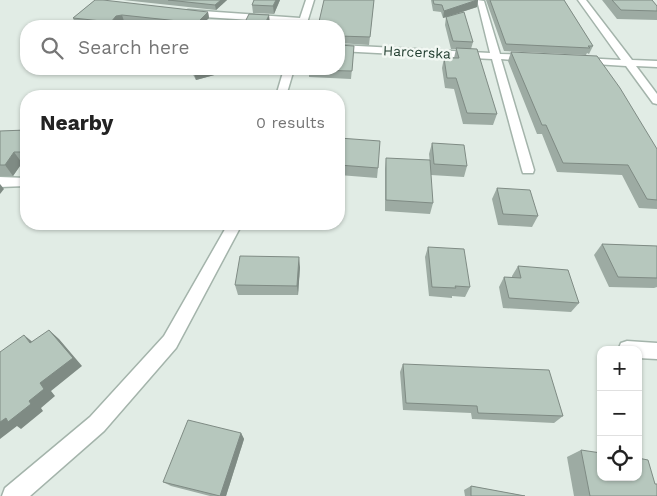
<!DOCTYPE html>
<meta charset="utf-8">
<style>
body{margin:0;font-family:"Work Sans",sans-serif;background:#f2f2f2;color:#222}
.controls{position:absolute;right:15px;bottom:15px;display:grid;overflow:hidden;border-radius:10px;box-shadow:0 1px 4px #0004}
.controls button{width:45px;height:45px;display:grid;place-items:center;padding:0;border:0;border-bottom:1px solid #e0e0e0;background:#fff;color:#222;font:25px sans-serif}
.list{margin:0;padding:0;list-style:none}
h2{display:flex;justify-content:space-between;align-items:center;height:65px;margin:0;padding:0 20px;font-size:21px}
h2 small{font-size:16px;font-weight:400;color:#767676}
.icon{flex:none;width:28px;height:28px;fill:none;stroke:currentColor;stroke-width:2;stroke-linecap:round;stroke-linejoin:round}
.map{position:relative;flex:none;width:657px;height:496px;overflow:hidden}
.search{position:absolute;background:#fff;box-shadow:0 1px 4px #0004;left:20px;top:20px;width:325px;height:55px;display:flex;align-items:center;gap:12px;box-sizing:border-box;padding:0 18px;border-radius:20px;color:#767676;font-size:19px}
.panel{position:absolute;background:#fff;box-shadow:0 1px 4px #0004;left:20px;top:90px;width:325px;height:140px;border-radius:20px}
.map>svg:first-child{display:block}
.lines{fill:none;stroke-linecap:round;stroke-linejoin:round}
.minor-casing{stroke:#a4b4ab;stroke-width:3}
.minor{fill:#fff;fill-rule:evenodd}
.wall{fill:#9daba3}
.shaded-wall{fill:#7f8b84}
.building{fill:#b6c7bd;stroke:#7f8b84}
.labels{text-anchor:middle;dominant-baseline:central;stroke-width:5;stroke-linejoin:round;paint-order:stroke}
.far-street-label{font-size:14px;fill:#213d2f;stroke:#f2f8f3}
</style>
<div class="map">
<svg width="657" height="496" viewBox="0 0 657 496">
<rect width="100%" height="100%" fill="#e1ece5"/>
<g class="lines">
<defs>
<g id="minor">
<polygon points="306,0 314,0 306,26 298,26 298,23 188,16 184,13 188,10 300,18"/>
<polygon points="477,0 484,1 500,54 529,55 534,58 529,61 501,59 534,170 533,173 523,173 522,170 492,59 339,51 339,45 490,53"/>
<polygon points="578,0 586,0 632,60 657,61 657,67 636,66 657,94 657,104 653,103 626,66 579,63 579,59 582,58 621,60"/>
<polygon points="284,69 294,69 286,96 276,96"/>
<polygon points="0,177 26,178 26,186 0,187"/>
<polygon points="228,224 242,224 176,348 104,431 30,496 2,496 5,488 90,417 164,336"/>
<polygon points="627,341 657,343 657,359 638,358 638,350 618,350 621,343"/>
</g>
</defs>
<use href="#minor" class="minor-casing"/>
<use href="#minor" class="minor"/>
</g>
<g class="wall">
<polygon points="95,0 208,12 209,18 200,26 177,26 124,21 118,21 114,26 101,26 75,23 73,18"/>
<polygon points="123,0 227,0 216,10"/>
<polygon points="254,0 280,0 274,14 253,13 252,5"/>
<polygon points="374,0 369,45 339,43 339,26"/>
<polygon points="431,0 478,0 477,7 447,17 473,42 471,49 497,114 493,125 463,124 454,89 445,88 442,68 444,58 454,58 456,49 451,49 445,25 446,17 443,18 441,12 433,11"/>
<polygon points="483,0 564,0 593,46 589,54 587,53 586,55 504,51 486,0"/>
<polygon points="602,0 652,0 657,6 657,20 617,19"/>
<polygon points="354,46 351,79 309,77 309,70"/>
<polygon points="511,52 657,149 657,209 639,208 622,175 557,172 542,134 537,134 508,61"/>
<polygon points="190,69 216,69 218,74 196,80"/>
<polygon points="226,69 262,69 260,75 227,74"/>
<polygon points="26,130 26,163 22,163 13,176 0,176 0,131"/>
<polygon points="339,138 378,168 377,178 339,175"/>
<polygon points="432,143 467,166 464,177 431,175 429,154"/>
<polygon points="386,158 433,203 430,214 385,211 385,169"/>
<polygon points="497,188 538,216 532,227 498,225 492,199"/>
<polygon points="602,244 657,246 657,287 654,288 609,287 594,255"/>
<polygon points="428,247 470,287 465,297 452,296 452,298 429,296 425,257"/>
<polygon points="518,266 579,303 571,312 503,308 499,287 504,277 512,277 512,276"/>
<polygon points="300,267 298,295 238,295 235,285"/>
<polygon points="403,364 563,416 554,423 472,419 471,413 403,410 400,372"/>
<polygon points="241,433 244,439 226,496 210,496 171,486 163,482"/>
<polygon points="581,450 657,496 574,496 567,457"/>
<polygon points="471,486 525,496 465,496 464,490"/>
</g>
<g class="shaded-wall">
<polygon points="221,0 227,0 216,10 215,5"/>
<polygon points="276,0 280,0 274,14 273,6"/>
<polygon points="477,0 478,0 477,7 443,18 444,11"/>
<polygon points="208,12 209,18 200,26 197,26 197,23"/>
<polygon points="122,15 124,21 118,21 114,26 112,26 111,22 116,16"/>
<polygon points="269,15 270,23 269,26 264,26"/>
<polygon points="193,69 216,69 218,74 196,80"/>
<polygon points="259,69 262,69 260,75"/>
<polygon points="14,152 22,163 13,176 5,165"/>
<polygon points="0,184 4,189 0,194"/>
<polygon points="299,257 300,267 298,295 297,286"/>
<polygon points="49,330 59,339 82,366 51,391 55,396 41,408 43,411 21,429 17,426 0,439 0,422 40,383"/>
<polygon points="24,335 35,344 30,343"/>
<polygon points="241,433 244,439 226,496 220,496"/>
</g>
<g class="building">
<polygon points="95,0 103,0 208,12 197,23 122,15 116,16 111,22 73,18"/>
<polygon points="168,0 221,0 215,5"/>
<polygon points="254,0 276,0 273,6 252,5"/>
<polygon points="324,0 374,0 370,37 339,36 339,26 318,26"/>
<polygon points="433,0 477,0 444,11 442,5 434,4"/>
<polygon points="490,0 564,0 593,46 588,46 590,48 506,44"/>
<polygon points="612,0 652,0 657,6 657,11 621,10"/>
<polygon points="464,12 473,42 453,41 446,17"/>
<polygon points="249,14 269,15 264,26 243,26"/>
<polygon points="339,45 354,46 352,71 309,70 309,69 339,69"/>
<polygon points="456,48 477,49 497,114 467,113 456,78 447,78 444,58 459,58"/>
<polygon points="511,52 597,56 620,88 657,149 657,200 647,199 628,165 563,163 546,125 542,125"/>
<polygon points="26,130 26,152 14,152 5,165 0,165 0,131"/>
<polygon points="339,138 380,141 378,168 339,165"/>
<polygon points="432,143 464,145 467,166 434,164"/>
<polygon points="386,158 430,160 433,203 386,200"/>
<polygon points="497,188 530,190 538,216 503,214"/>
<polygon points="602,244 657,246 657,278 618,277"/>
<polygon points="428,247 464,249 470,287 455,286 456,288 432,287"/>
<polygon points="240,256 299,257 297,286 235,285"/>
<polygon points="518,266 568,270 579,303 509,298 504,277 521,278"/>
<polygon points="49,330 73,358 40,383 44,389 29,401 31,404 8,422 6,418 0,422 0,352 24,335 30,343"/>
<polygon points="403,364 549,370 563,416 478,413 477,406 406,403"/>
<polygon points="188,420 241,433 220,496 163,482"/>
<polygon points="581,450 601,453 601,477 638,477 638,458 648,460 655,484 657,484 657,496 590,496"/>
<polygon points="471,486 525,496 471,496"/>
</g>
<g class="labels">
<g class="far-street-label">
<text transform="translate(417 52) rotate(3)">Harcerska</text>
</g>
</g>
</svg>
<div class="controls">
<button>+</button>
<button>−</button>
<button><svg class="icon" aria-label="locate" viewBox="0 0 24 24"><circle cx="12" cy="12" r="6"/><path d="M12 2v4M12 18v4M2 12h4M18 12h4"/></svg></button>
</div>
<div class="search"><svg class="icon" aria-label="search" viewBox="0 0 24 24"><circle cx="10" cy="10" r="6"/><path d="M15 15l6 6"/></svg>Search here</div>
<section class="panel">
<h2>Nearby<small>0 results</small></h2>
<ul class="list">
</ul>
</section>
</div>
